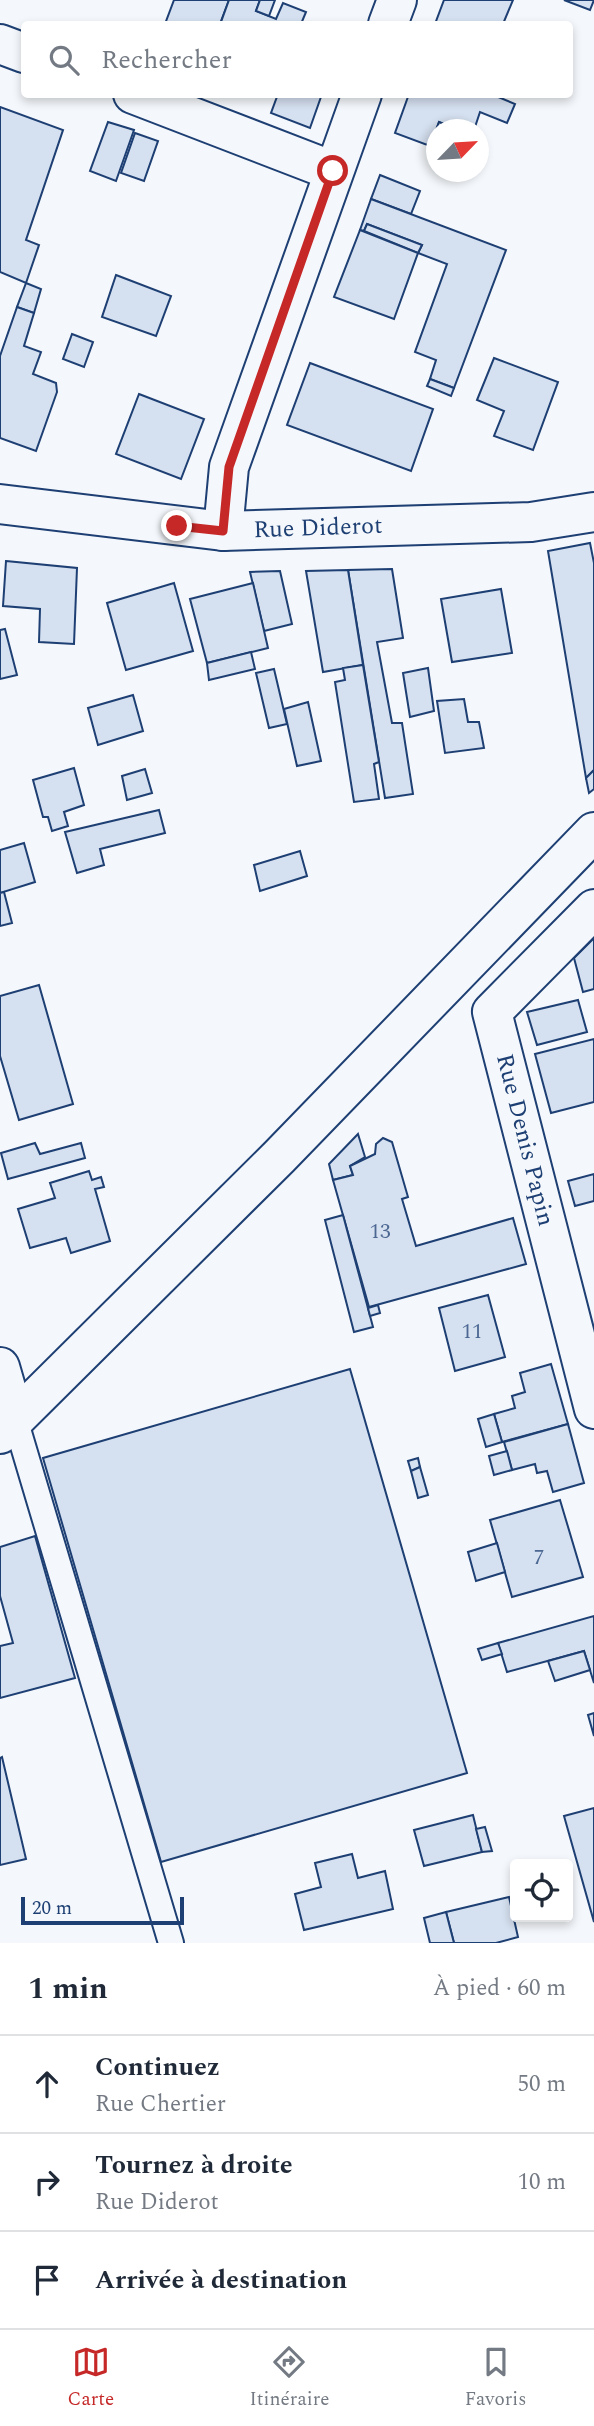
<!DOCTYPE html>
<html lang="fr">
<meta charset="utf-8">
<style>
body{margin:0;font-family:Spectral,serif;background:#f2f2f3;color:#1f2937}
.controls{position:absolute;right:21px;bottom:21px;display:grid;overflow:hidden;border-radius:7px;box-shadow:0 4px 10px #0003}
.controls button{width:63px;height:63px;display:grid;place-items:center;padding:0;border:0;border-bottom:2px solid #e0e1e3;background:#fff;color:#1f2937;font:35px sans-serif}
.compass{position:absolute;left:426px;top:119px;width:63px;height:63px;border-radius:50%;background:#fff;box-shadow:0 4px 10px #0003;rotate:65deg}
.scale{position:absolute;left:21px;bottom:18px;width:163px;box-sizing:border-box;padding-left:7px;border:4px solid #1d3f73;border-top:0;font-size:19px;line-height:24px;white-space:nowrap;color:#1d3f73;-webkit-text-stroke:5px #f4f7fb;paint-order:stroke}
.stop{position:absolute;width:21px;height:21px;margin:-16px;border:5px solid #c62828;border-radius:50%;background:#fff}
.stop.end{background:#c62828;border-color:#fff;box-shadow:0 2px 7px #0008}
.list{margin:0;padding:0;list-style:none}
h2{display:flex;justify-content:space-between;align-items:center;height:91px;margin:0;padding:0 28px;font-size:30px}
h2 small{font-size:23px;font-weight:400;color:#747a83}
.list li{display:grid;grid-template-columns:46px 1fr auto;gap:21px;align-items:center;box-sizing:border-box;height:98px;padding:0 28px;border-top:2px solid #e0e1e3}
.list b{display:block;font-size:26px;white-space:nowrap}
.list p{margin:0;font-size:23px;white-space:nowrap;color:#747a83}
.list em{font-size:23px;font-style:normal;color:#747a83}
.icon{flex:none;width:38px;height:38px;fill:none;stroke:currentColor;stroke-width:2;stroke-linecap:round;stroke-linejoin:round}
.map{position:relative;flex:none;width:594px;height:1943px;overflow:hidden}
.search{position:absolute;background:#fff;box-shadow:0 4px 10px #0003;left:21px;right:21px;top:21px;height:77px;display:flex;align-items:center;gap:18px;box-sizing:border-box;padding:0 24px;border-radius:7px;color:#747a83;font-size:26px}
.sheet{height:385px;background:#fff}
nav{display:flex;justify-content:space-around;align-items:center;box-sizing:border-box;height:98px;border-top:2px solid #e0e1e3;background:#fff;font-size:19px;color:#747a83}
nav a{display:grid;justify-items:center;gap:4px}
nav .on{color:#c62828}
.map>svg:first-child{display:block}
.building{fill:#d5e0f0;stroke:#1d3f73;stroke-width:2}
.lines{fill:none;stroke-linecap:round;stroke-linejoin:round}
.service-casing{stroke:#1d3f73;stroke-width:28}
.minor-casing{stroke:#1d3f73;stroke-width:42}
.primary-casing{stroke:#1d3f73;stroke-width:42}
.service{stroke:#f4f7fb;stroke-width:24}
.minor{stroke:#f4f7fb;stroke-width:38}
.primary{stroke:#f4f7fb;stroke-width:38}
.route{stroke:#c62828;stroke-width:9}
.labels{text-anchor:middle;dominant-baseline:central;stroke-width:5;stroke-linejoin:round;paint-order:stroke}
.number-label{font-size:21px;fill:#4b6792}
.street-label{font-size:24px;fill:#1d3f73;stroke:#f4f7fb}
</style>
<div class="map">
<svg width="594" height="1943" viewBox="0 0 594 1943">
<rect width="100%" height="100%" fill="#f4f7fb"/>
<g class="building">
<polygon points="174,0 229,0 220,24 165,24"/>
<polygon points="229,0 260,0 256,11 276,19 283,3 306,12 301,24 227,24 221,22"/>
<polygon points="260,0 275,0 269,16 256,11"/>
<polygon points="444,0 513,0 503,24 435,24"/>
<polygon points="564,0 594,0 590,10"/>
<polygon points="278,94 322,94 310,128 271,113"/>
<polygon points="409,94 491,94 515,104 507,123 480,112 474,130 459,130 439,122 430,146 395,133"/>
<polygon points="0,107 63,130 26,240 39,245 26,283 0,272"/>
<polygon points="108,122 134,130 116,181 90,171"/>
<polygon points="439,122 459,130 436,130 436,146 431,144"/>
<polygon points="135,133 158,141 144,181 121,173"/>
<polygon points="380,175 420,191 411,214 371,199"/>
<polygon points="371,199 506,250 454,388 430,379 436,360 415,352 447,264 418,253 422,245 367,224 364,231 360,230"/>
<polygon points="367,224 422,245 418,253 364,231"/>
<polygon points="360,230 418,253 394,319 334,297"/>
<polygon points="116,275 171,296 156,336 102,317"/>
<polygon points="26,283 41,289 34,313 17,307"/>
<polygon points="17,307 34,313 24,346 41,352 33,374 56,383 57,392 36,451 0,438 0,356"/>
<polygon points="72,334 93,342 84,367 63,359"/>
<polygon points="494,358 558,382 533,450 494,436 504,411 477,400"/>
<polygon points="310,363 433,409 411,471 287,425"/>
<polygon points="430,379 454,388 451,396 427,386"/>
<polygon points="139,394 204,419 181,479 116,454"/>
<polygon points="590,543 594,563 594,770 586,778 548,551"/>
<polygon points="6,561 77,568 74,644 39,642 40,609 3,606"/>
<polygon points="392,569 403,638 377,642 392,723 402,723 413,794 385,798 348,570"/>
<polygon points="348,570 363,665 323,672 306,571"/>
<polygon points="280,571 292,624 264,631 250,572"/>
<polygon points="174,583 193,651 126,670 107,603"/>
<polygon points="253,583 268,648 207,663 190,599"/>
<polygon points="501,589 512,653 452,662 441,599"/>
<polygon points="5,629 17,675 0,679 0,630"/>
<polygon points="251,652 255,669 209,680 207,663"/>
<polygon points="363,665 379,762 374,764 379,799 354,802 335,682 345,680 343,668"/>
<polygon points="428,668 434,711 410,717 403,673"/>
<polygon points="274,669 287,724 269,728 256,673"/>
<polygon points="133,695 143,731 98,745 88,708"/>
<polygon points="464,699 468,722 479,722 484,748 445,753 437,701"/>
<polygon points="308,702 321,761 297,766 284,709"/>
<polygon points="74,768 84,805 64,812 68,826 52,831 48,817 43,817 33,780"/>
<polygon points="145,769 152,793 127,800 122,776"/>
<polygon points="594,770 594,789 589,793 586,778"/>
<polygon points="159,810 165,833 100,849 104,865 77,873 65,832"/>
<polygon points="24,843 35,882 0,893 0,850"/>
<polygon points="300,851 307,876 260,891 254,865"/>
<polygon points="4,892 12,923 0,926 0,893"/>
<polygon points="594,938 594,989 583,992 574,958"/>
<polygon points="39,985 73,1104 19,1120 0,1056 0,996"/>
<polygon points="578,1000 587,1032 537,1045 527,1012"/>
<polygon points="594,1039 594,1102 551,1113 535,1054"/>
<polygon points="358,1134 365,1157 350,1166 353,1175 333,1180 329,1164"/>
<polygon points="383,1138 392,1142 408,1197 402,1199 416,1246 513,1218 526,1264 369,1307 333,1180 353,1175 350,1166 375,1154 376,1144"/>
<polygon points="35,1143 40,1154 81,1143 85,1158 8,1179 1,1153"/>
<polygon points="89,1171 92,1180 101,1177 104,1187 95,1189 110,1241 71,1253 66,1238 30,1248 18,1209 55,1198 50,1183"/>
<polygon points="594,1174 594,1201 575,1206 568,1181"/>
<polygon points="343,1215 373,1327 354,1332 325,1220"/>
<polygon points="488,1295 505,1357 455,1371 439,1308"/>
<polygon points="378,1305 380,1313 370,1316 368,1308"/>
<polygon points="551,1364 568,1424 502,1442 494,1414 515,1408 512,1396 525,1392 520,1373"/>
<polygon points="350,1369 467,1773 161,1862 43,1458"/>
<polygon points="494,1414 502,1442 486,1447 478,1419"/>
<polygon points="568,1424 584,1483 553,1492 547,1471 537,1473 535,1464 512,1470 504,1442"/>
<polygon points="507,1451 512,1470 494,1475 489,1456"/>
<polygon points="418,1458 420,1467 411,1471 408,1461"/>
<polygon points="420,1467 428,1495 418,1498 411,1471"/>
<polygon points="560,1500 583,1577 512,1597 490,1520"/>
<polygon points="35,1536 75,1678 0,1698 0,1646 13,1643 0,1596 0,1547"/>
<polygon points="497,1543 505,1572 476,1581 468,1552"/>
<polygon points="594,1616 594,1683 584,1651 507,1672 498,1643"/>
<polygon points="498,1643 502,1654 482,1660 478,1649"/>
<polygon points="584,1651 590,1670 555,1681 548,1661"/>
<polygon points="594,1713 594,1736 588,1715"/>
<polygon points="2,1757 26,1859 0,1865 0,1758"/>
<polygon points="594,1808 594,1922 564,1816"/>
<polygon points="473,1815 482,1852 424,1866 414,1830"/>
<polygon points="485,1827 492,1851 482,1852 476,1829"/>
<polygon points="352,1854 358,1878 385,1871 393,1909 304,1930 295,1894 321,1887 315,1863"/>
<polygon points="509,1897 518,1937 496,1943 454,1943 446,1912"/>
<polygon points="446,1912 454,1943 430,1943 424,1918"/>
</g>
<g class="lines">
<defs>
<polyline id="service" points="15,1419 171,1943"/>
<g id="minor">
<polyline points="388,24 397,0"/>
<polyline points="0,44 24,53"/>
<polyline points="133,94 333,171"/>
<polyline points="0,504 223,531 531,522 594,512"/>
<polyline points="223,531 229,467 362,94"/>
<polyline points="594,909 492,1012 594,1409"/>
<polyline points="0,1367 15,1419"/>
</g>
<polyline id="primary" points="0,1434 279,1157 594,832"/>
</defs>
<use href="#service" class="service-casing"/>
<use href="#minor" class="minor-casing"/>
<use href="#primary" class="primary-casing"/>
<use href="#service" class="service"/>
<use href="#minor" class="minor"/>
<use href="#primary" class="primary"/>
</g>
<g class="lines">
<polyline class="route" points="177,526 223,531 229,467 333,171"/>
</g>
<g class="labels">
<g class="number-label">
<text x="380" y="1232">13</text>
<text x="472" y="1332">11</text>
<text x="539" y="1558">7</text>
</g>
<g class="street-label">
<text transform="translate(318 528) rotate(-2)">Rue Diderot</text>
<text transform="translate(525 1140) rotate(76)">Rue Denis Papin</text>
</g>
</g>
</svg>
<div class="controls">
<button><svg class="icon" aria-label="locate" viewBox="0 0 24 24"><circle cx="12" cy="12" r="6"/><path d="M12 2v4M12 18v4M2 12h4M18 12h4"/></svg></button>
</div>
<svg class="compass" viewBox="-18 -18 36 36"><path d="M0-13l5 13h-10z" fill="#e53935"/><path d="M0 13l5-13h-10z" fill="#747a83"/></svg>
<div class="scale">20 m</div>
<div class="stop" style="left:333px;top:171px"></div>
<div class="stop end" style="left:177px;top:526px"></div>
<div class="search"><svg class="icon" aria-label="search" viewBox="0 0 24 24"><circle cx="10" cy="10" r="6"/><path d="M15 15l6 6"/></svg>Rechercher</div>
</div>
<section class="sheet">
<h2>1 min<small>À pied · 60 m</small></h2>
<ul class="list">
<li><svg class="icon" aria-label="ahead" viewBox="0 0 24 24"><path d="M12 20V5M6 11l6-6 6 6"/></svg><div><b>Continuez</b><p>Rue Chertier</p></div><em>50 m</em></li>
<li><svg class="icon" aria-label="right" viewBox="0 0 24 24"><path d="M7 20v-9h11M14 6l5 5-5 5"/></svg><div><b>Tournez à droite</b><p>Rue Diderot</p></div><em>10 m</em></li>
<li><svg class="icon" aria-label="arrive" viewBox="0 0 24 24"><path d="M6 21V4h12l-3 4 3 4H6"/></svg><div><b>Arrivée à destination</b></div></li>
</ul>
</section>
<nav>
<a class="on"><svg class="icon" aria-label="map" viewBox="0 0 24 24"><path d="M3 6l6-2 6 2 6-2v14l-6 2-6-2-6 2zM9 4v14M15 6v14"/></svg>Carte</a>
<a><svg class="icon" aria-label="directions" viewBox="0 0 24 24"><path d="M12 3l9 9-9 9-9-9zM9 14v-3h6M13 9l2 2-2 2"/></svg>Itinéraire</a>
<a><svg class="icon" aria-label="saved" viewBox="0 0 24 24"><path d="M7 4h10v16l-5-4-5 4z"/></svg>Favoris</a>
</nav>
